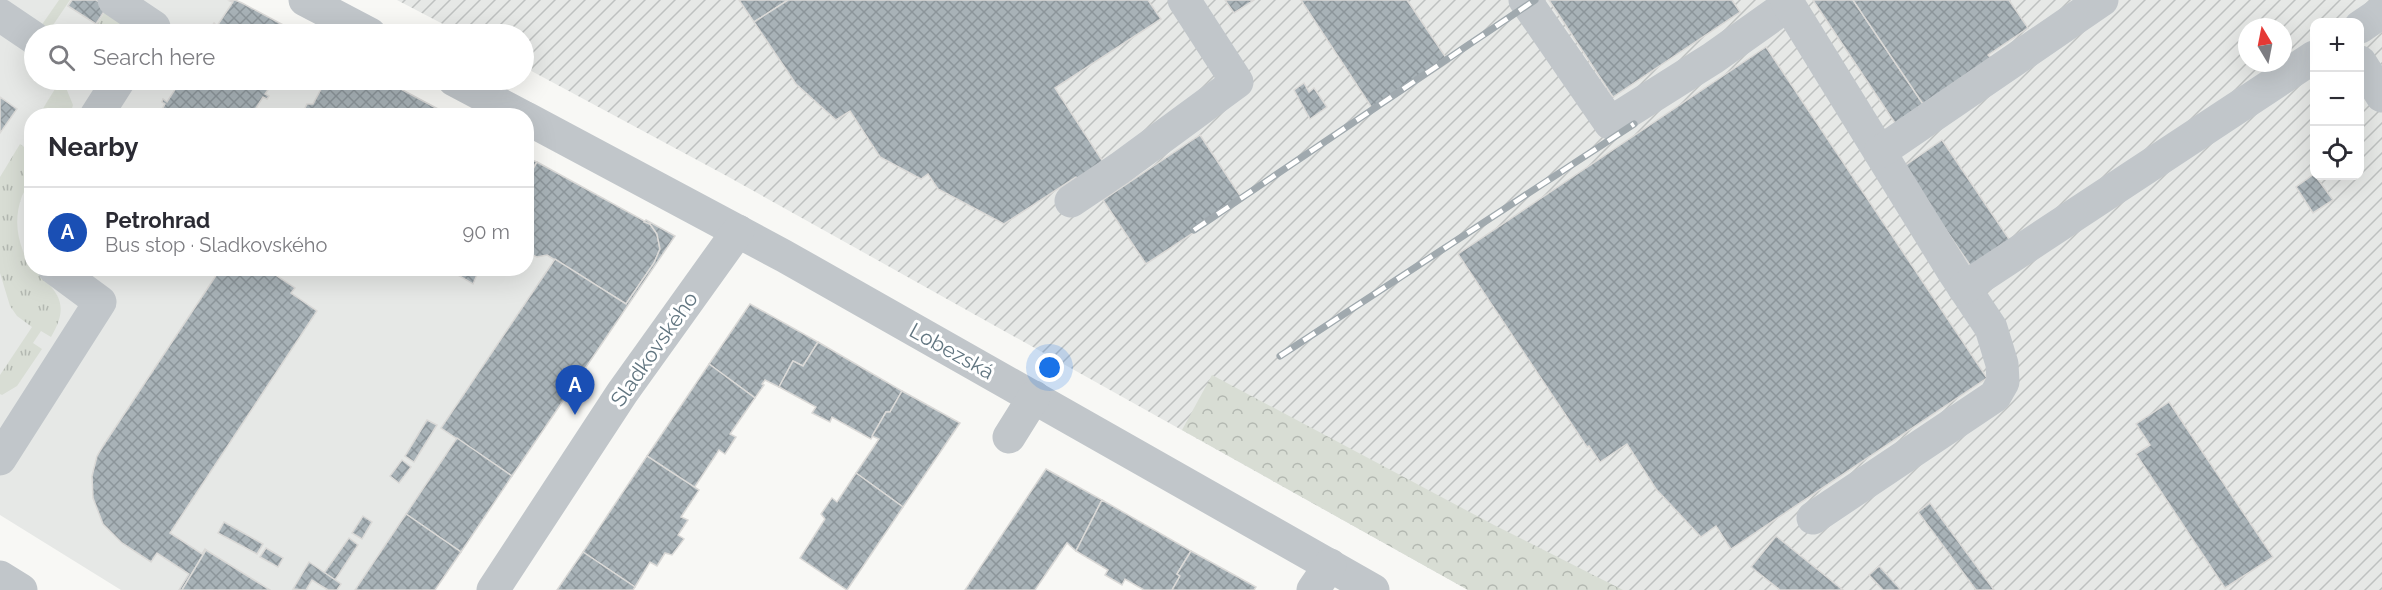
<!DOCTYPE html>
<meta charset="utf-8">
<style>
body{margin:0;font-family:Raleway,sans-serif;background:#f7f7f7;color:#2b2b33}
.controls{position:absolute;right:18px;top:18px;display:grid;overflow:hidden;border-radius:12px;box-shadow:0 6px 24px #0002}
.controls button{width:54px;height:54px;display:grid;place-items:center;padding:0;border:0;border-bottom:2px solid #e1e1e2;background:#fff;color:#2b2b33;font:30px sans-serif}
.compass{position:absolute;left:2238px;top:18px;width:54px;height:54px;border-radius:50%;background:#fff;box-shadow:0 6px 24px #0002;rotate:350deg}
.you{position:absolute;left:1050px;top:368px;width:21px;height:21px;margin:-15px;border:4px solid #fff;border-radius:50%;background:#1a73e8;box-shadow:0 0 0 9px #1a73e833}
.badge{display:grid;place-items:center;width:39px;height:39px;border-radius:50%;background:#ea4023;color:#fff;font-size:20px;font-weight:700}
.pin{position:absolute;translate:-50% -50px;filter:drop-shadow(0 2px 3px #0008)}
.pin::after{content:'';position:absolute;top:32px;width:21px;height:18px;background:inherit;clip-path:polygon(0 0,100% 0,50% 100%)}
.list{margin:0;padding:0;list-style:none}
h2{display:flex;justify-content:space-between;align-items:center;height:78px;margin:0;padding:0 24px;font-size:26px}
h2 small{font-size:20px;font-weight:400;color:#7c7c81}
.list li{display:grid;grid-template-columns:39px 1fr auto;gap:18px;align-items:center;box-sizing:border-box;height:90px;padding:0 24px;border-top:2px solid #e1e1e2}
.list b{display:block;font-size:22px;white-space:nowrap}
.list p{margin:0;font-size:20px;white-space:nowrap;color:#7c7c81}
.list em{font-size:20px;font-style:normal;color:#7c7c81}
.icon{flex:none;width:33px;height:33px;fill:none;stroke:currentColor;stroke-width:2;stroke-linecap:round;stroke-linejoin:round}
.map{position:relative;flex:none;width:2382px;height:590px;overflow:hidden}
.search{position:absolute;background:#fff;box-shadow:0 6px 24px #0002;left:24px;top:24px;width:510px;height:66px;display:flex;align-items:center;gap:15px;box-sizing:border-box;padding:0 21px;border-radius:33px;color:#7c7c81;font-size:22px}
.panel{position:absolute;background:#fff;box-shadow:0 6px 24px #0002;left:24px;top:108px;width:510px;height:168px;border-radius:24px}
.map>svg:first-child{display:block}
.built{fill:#e6e8e6}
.industrial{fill:url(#industrial-furrows);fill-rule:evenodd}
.grass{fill:url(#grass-tufts)}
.forest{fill:url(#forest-crowns)}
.building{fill:url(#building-cross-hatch);stroke:#dad9d7;stroke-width:1.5}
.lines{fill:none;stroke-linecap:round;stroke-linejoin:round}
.minor{stroke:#c1c6ca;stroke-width:33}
.rail-casing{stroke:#a0a9ae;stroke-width:7}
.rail{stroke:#fff;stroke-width:4.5;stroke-dasharray:14;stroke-linecap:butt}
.labels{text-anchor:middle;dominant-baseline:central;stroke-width:6;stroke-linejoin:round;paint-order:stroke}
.street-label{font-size:21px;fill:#627681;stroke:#fff}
</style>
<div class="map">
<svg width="2382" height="590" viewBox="0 0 2382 590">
<defs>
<pattern id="industrial-furrows" width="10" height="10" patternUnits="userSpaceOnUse" patternTransform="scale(1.5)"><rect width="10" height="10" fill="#e6e8e6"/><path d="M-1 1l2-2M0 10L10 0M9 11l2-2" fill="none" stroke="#bec1c0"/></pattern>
<pattern id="grass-tufts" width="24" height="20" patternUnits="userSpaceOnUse" patternTransform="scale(1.5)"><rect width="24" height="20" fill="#d8ddd4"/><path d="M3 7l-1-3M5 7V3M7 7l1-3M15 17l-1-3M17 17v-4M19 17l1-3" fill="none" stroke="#b3b8b1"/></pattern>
<pattern id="forest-crowns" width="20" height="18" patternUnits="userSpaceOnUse" patternTransform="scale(1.5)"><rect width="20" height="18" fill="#d8ddd4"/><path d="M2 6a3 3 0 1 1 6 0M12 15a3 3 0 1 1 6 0" fill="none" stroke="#b3b8b1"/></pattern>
<pattern id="building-cross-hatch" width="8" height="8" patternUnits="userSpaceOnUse" patternTransform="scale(1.5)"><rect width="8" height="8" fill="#a8b2b7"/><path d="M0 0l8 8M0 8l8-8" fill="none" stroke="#8c959a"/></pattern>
</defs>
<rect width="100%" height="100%" fill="#f8f8f5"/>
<polygon class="built" points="0,0 235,0 300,34 34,34 34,80 384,80 451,115 32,116 32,268 526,268 527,157 644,222 646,220 675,236 435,590 121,590 0,515"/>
<path class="industrial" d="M397,0H2382V590H1468L725,175L524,67V34H462ZM2314,22H2360V176H2314ZM2247,27H2283V63H2247Z"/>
<g class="grass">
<polygon points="59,0 70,0 49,31 41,26"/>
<polygon points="106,10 123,22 123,34 91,34"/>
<polygon points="64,83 73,105 70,115 39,115 58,84"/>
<path d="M20,144L31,152C31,159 33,168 31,175C30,182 25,190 22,196C15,215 16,233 23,251C36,285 80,289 51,337L41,331L33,343L42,349L17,386L2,395L0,394V375L32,327L17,316L10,306L0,273V177Z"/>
</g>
<polygon class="forest" points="1212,375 1494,525 1623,590 1468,590 1182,430"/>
<g class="building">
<polygon points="72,0 96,0 107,7 96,24 68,6"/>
<polygon points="235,0 242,3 300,34 212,34 216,29 212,26 214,23 217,26 233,2 230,1"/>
<polygon points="739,0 788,0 754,22"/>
<polygon points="788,0 1148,0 1161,19 1055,88 1107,168 1082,184 1076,177 1004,224 938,189 928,174 921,179 880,157 850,111 836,120 796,84 754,22"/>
<polygon points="1225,0 1254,0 1234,13"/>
<polygon points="1301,0 1407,0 1449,62 1374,111"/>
<polygon points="1549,0 1732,0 1740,12 1613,97"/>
<polygon points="1813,0 1853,0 1923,104 1895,123"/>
<polygon points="1853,0 2009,0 2028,28 1988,55 1991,58 1923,104"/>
<polygon points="1766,47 1987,378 1731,549 1716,526 1701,537 1656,489 1627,444 1600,462 1589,446 1587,447 1458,254"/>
<polygon points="181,80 275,80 265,94 269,96 267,99 263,97 251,116 158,116 165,104 162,102 163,99 167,102"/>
<polygon points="326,80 384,80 451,116 301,116 307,104 313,104"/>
<polygon points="1304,83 1309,92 1314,88 1327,107 1310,119 1294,90"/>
<polygon points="0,97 17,109 0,133"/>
<polygon points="1200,135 1243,200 1146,264 1103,200"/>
<polygon points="1942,140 2011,242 1972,268 1903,167"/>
<polygon points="526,157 537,162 526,181"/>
<polygon points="537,162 650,224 657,234 660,249 654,263 626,304 547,255 537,257 526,252 526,181"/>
<polygon points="2314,174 2333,200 2313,213 2296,187"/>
<polygon points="646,220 675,236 512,476 441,428 555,259 626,304 654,263 660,249 657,234 650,224 644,222"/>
<polygon points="109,268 141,268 126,272"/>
<polygon points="221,268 254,268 257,271 259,268 265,268 295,288 291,293 317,311 170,533 202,554 205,549 206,550 182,590 179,590 189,574 157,553 151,562 122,543 103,524 93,498 92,476 97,456 103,446"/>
<polygon points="446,268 480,268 473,284"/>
<polygon points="750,304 818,342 803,366 793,361 779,387 765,380 762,384 764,385 755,398 709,364"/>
<polygon points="818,342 902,391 890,412 886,412 871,439 832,417 830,422 812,413 816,407 779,387 793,361 803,366"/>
<polygon points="709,364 755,398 730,434 736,437 725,454 719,450 694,488 647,456"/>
<polygon points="902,391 960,423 903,507 856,473 879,439 872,436 886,412 890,412"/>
<polygon points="2169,402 2273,557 2225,588 2136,454 2150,445 2136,424"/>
<polygon points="427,420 437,425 414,462 405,456"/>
<polygon points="457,438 512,476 461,552 406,514"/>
<polygon points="647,456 699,490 681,517 688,520 678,535 684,539 672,555 665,553 657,566 650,562 635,587 583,552"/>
<polygon points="402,460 411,467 399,483 390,476"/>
<polygon points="1046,469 1102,500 1076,551 1067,543 1035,590 965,590"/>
<polygon points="856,473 903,507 847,590 800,558 825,519 821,514 832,498 837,502"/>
<polygon points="1102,500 1191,551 1177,574 1180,576 1172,590 1144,590 1125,579 1122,585 1105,575 1108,570 1076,551"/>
<polygon points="1930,503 1994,590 1976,590 1918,512"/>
<polygon points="406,514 461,552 435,590 355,590"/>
<polygon points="363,516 372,522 362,539 352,533"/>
<polygon points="224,522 263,544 257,554 218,533"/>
<polygon points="1776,536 1843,590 1780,590 1751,567"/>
<polygon points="349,538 358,545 335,580 324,573"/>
<polygon points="266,548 283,558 278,567 260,557"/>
<polygon points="206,550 270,590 182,590"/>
<polygon points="1191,551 1256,587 1254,590 1172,590 1180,576 1177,574"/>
<polygon points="583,552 635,587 633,590 557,590"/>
<polygon points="309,562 341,584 337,590 328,590 312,580 306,590 293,589"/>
<polygon points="1879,566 1901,590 1883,590 1869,575"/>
</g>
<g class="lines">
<g class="minor">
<polyline points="114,0 154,27 149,34"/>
<polyline points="305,0 370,34"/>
<polyline points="1525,0 1610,123 1713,58 1789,4"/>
<polyline points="1786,0 1953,271 1991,328 2002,364 2003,382 1995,396 1813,518"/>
<polyline points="0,15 34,38"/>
<polyline points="2360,27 2382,12"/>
<polyline points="2360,62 2382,96"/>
<polyline points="454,80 522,116"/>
<polyline points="96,116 119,80"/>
<polyline points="526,118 784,256 1373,590"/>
<polyline points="1880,152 2102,0"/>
<polyline points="1071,201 1120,168 1237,82 1184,0"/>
<polyline points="1964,288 2314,57"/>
<polyline points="1009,437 1034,397"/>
<polyline points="0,459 100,302 54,268"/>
<polyline points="0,577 21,590"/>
<polyline points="493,590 622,393 738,231"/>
<polyline points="1313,590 1330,565"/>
</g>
<defs>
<g id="rail">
<polyline points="1194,230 1535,0"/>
<polyline points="1280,356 1634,124"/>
</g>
</defs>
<use href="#rail" class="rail-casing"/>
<use href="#rail" class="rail"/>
</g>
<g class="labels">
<g class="street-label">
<text transform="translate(654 349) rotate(-55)">Sladkovského</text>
<text transform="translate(952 351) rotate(29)">Lobezská</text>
</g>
</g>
</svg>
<div class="controls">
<button>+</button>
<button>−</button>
<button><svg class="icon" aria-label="locate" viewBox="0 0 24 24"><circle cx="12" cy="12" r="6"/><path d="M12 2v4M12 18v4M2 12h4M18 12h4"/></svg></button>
</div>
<svg class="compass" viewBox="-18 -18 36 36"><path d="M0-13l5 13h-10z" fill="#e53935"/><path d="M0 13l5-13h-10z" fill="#7c7c81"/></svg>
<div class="you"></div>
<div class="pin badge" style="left:575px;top:415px;background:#1a4fb4">A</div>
<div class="search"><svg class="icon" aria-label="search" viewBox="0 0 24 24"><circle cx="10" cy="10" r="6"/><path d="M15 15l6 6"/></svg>Search here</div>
<section class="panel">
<h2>Nearby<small></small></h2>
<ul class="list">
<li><span class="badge" style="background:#1a4fb4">A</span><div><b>Petrohrad</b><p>Bus stop · Sladkovského</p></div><em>90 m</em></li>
</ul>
</section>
</div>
